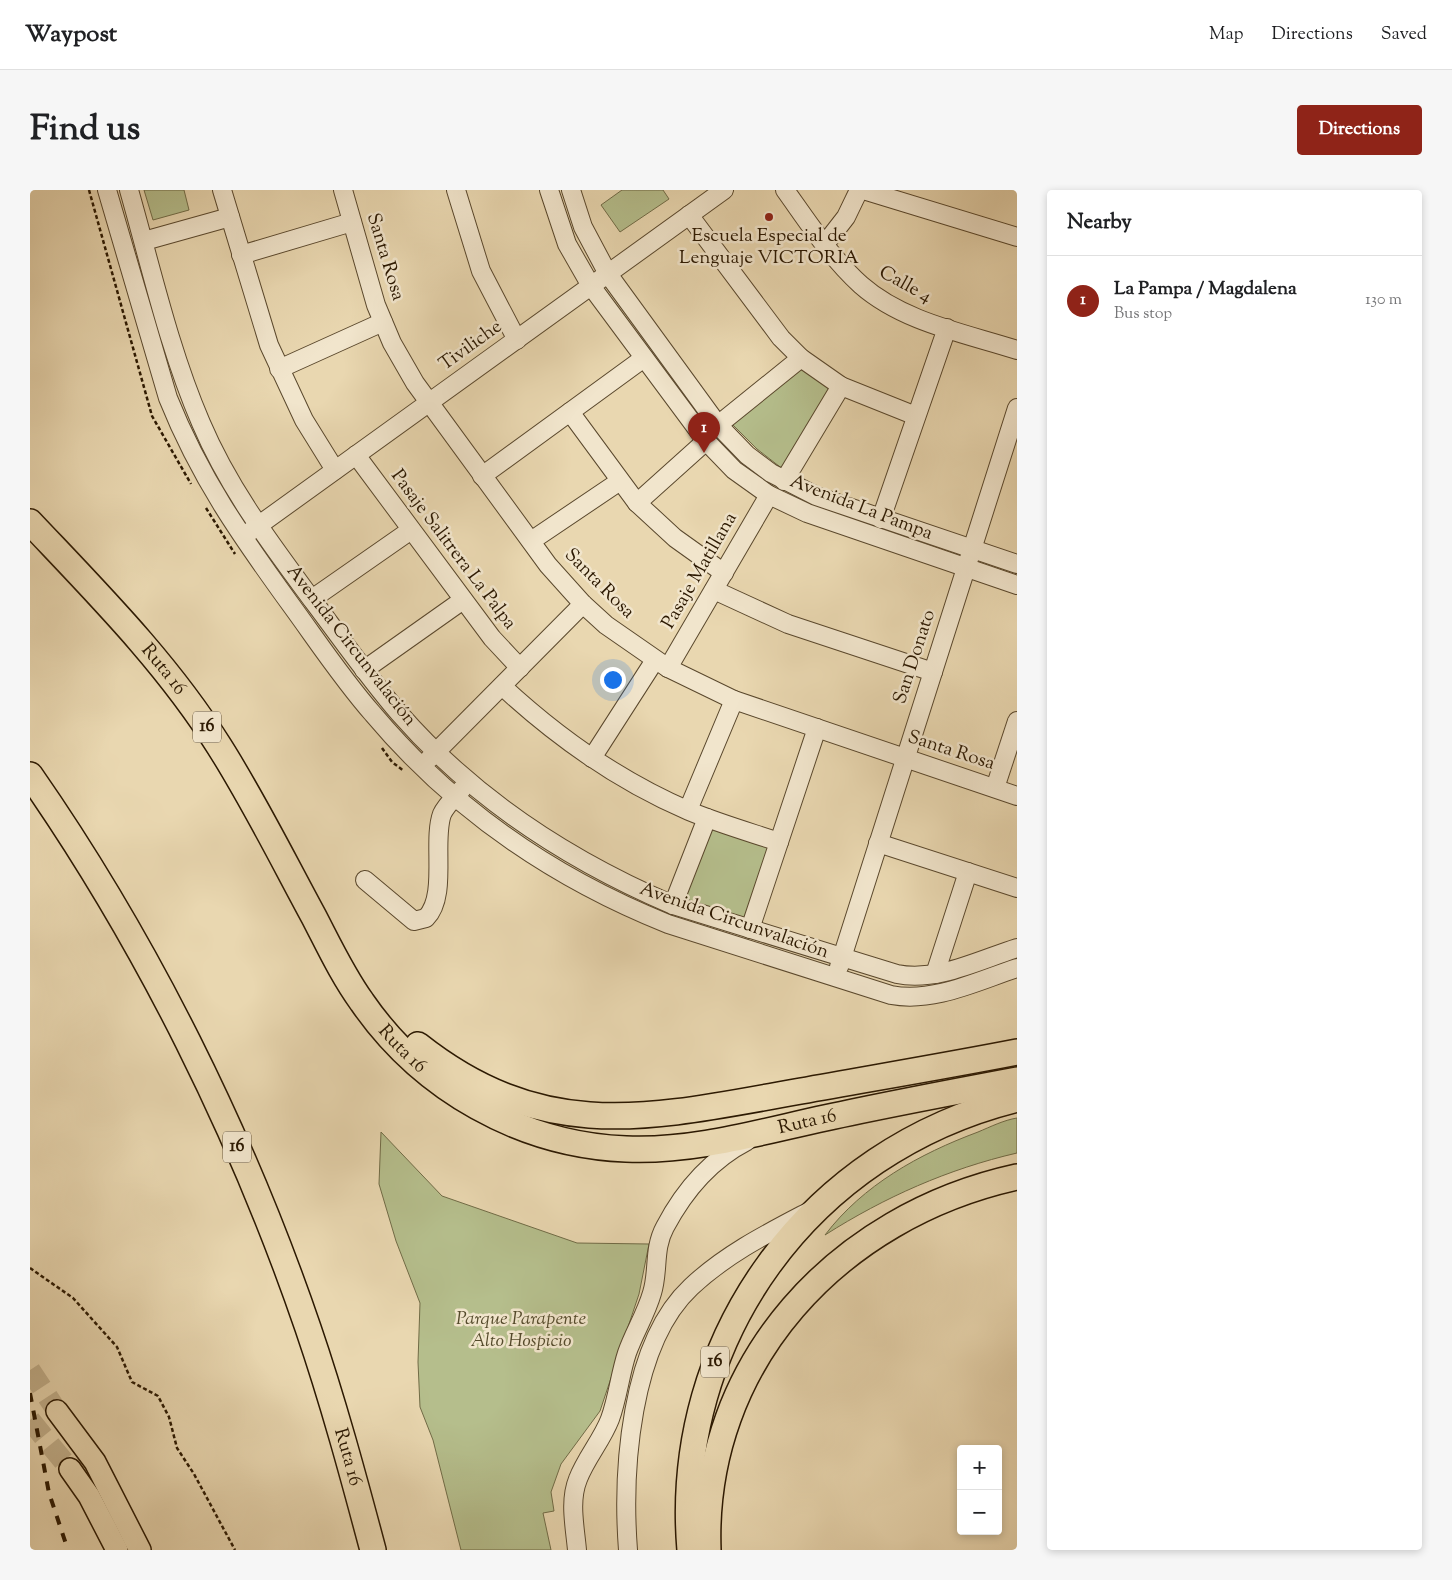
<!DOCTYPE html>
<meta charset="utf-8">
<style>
body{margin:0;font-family:"Sorts Mill Goudy",serif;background:#f6f6f6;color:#202124}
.controls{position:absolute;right:15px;bottom:15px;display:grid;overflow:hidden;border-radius:5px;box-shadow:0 2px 8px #0003}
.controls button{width:45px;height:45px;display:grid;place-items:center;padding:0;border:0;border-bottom:1px solid #e0e0e0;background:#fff;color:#202124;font:25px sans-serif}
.you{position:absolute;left:582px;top:489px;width:18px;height:18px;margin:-12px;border:4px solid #fff;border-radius:50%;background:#1a73e8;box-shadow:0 0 0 8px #1a73e833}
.badge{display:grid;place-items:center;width:32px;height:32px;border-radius:50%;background:#8f2418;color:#fff;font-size:16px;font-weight:700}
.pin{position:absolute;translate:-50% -41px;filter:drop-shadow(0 1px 2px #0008)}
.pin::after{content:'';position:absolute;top:26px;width:18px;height:15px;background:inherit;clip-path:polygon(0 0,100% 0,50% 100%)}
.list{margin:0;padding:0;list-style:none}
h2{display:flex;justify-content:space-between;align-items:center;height:65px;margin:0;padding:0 20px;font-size:21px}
h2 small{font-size:16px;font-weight:400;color:#757577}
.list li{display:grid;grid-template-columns:32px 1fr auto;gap:15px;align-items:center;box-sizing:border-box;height:90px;padding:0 20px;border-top:1px solid #e0e0e0}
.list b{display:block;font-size:19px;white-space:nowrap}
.list p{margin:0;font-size:16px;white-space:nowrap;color:#757577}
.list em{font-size:16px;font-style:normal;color:#757577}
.map{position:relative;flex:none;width:987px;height:1360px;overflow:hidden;border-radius:5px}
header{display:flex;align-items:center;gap:30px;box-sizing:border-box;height:70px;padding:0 25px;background:#fff;border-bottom:1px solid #e0e0e0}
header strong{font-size:24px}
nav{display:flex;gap:28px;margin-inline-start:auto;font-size:18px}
.intro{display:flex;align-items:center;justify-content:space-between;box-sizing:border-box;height:120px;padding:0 30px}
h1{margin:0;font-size:35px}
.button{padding:12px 22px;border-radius:5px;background:#8f2418;color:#fff;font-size:18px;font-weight:700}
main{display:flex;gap:30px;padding:0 30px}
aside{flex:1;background:#fff;border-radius:5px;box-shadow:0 2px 8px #0003}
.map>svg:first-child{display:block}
.green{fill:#b5be8c;stroke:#706b46}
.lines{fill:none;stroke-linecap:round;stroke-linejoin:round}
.major-tunnel{stroke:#c3b18d;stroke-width:21;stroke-dasharray:21 11;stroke-linecap:butt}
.minor-casing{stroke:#5a482d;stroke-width:20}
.major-casing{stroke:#2b1801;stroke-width:24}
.highway-casing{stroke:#2b1801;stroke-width:28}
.path{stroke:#2b1801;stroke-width:2.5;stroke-dasharray:4 2.5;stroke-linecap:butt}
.minor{stroke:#f1e5cc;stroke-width:18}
.major{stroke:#e9d7b0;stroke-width:21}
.highway{stroke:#e9d7b0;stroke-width:25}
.rail{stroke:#2b1801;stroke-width:4;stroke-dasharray:9 9;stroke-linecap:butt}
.poi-dot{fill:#8f2418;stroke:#f1e5cc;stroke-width:2}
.labels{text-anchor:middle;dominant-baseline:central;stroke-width:5;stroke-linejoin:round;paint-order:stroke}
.shield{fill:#f1e5cc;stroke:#66563e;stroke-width:1}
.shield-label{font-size:18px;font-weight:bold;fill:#2b1801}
.poi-label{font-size:19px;fill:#2b1801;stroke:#f1e5cc}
.street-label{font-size:19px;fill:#2b1801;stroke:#f1e5cc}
.park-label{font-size:19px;font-style:italic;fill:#544a2b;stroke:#f1e5cc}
</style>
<header>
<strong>Waypost</strong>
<nav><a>Map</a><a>Directions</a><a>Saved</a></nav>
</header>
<div class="intro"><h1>Find us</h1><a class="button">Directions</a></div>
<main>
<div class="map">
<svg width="987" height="1360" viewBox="0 0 987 1360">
<rect width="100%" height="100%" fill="#e9d7b0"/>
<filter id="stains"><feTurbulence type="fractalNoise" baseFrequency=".004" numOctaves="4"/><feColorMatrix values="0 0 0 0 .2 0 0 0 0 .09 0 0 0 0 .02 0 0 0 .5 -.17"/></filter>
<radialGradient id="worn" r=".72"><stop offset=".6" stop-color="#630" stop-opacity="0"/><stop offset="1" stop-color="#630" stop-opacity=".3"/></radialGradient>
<g class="green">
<polygon points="114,0 154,0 159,20 123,30"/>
<polygon points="592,0 633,0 639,9 590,42 571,15"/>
<polygon points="769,177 802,195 754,280 727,259 701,233"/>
<polygon points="683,635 737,652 741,660 714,731 652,711"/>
<path d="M987,928V963C918,979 855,1007 795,1045C833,995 889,964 948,942C960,937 974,930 987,928Z"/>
<polygon points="351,942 412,1006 547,1053 619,1054 609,1104 570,1221 531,1274 521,1302 524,1321 513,1323 521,1360 431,1360 403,1250 390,1217 388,1172 390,1113 366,1051 349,994"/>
</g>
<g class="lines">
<g class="major-tunnel">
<polyline points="0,1180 27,1221"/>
<polyline points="0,1230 40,1279"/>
</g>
<defs>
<g id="minor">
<path d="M77,0L138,208C170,288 211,346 261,415C288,452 313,490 343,524C423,619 523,688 638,734L861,805C904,813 947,791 987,778"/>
<path d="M99,0C121,77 139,159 171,233C199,299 241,354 283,411C311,448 338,487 369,523C444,609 538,670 643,715L867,784C907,792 949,770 987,758"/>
<polyline points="192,0 239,155 274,230 305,280"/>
<polyline points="313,0 346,115 362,153 385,193 518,375 553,414 576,435 638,478 704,510 987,606"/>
<polyline points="426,0 451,81 487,150"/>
<polyline points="519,0 537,54 561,96 676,251 704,280 739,305 777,323 987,395"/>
<polyline points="541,0 553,37 578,84 688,235 717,265 741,283 786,306 987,374"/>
<path d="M755,0C778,32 801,68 831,95C873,132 934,143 987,160"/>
<polyline points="833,0 987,47"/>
<polyline points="659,25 751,148 771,168 811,196 886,226"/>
<polyline points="114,51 200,27"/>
<polyline points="795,54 816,27 829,0"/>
<polyline points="211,65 322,32"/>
<polyline points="249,179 353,132"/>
<polyline points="540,222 607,313 645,348 694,383"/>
<polyline points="688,235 771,168"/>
<polyline points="326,265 462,448 490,478"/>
<polyline points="452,286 614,168"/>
<polyline points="754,291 811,196"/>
<polyline points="607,313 676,251"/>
<polyline points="851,329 917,138"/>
<polyline points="218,343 694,0"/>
<polyline points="501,351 590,291"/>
<polyline points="684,400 758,434 903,482"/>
<polyline points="282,409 381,340"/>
<polyline points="638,478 739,305"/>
<polyline points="334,480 433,410"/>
<path d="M472,496C527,547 589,591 659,621C688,633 719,642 749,652"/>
<polyline points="562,568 625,470"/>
<polyline points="399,569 553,414"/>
<polyline points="965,598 987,531"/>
<polyline points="658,620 704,510"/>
<polyline points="848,653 987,698"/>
<path d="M335,690L384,731L396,728C418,706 402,651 412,624C416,615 425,607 432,599"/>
<polyline points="643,715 677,628"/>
<polyline points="720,739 787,538"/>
<polyline points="809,777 987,218"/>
<polyline points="905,784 938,682"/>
<path d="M547,1360C545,1337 539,1311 548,1289C556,1268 572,1250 580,1229C588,1207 590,1184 597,1163C604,1143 616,1124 622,1103C629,1081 623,1059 635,1037C654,1001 680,970 717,951"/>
<path d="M598,1360C592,1281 600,1154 661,1097C696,1064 738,1043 780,1021"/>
</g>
<g id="major">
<polyline points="27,1221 65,1272 110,1360"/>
<polyline points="40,1279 59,1306 87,1360"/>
</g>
<g id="highway">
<path id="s1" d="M0,332C67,403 137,473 189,556C224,611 253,670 284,727C299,756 313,786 332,812C392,899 491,955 596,959C663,962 730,942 795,928C859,914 923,902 987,890"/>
<path id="s2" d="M0,585C117,753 212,945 278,1138C303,1211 323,1285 343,1360"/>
<path d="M388,855C516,956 624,927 771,901C843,888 915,876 987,862"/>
<path d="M660,1360C642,1148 780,960 987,909"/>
<path d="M678,1360C671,1172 809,1026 987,987"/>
</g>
</defs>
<use href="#minor" class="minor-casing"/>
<use href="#major" class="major-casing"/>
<use href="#highway" class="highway-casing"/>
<g class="path">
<polyline points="59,0 122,226 161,294"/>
<polyline points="176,318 205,364"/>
<polyline points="352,558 362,572 374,581"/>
<polyline points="0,1078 43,1108 87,1157 102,1192 128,1206 139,1227 147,1258 164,1284 205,1360"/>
</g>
<use href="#minor" class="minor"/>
<use href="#major" class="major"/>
<use href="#highway" class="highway"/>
<polyline class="rail" points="0,1203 19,1303 38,1360"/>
</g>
<circle class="poi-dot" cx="739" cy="27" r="5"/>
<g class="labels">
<g class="shield">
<rect x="163" y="521.5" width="28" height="31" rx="4"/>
<rect x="193" y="941.5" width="28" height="31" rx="4"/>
<rect x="671" y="1156.5" width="28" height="31" rx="4"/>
</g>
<g class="shield-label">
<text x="177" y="537">16</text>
<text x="207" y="957">16</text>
<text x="685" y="1172">16</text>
</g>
<g class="poi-label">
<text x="739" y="46">Escuela Especial de<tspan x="739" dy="22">Lenguaje VICTORIA</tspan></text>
</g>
<g class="street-label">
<text transform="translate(355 67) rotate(73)">Santa Rosa</text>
<text transform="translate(875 95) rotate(29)">Calle 4</text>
<text transform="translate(441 156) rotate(-36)">Tiviliche</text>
<text transform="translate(831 318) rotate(21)">Avenida La Pampa</text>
<text transform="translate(423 360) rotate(53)">Pasaje Salitrera La Palpa</text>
<text transform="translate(670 381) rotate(-60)">Pasaje Matillana</text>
<text transform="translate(569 394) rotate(45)">Santa Rosa</text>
<text transform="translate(321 456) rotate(52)">Avenida Circunvalación</text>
<text transform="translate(885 467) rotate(-72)">San Donato</text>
<text stroke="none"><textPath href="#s1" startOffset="199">Ruta 16</textPath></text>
<text transform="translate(921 561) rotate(18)">Santa Rosa</text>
<text transform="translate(704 731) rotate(19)">Avenida Circunvalación</text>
<text stroke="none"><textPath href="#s1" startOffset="649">Ruta 16</textPath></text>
<text stroke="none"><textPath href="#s1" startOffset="1084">Ruta 16</textPath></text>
<text stroke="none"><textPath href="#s2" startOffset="756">Ruta 16</textPath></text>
</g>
<g class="park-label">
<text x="491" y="1129">Parque Parapente<tspan x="491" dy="22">Alto Hospicio</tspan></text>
</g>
</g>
<rect width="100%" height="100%" filter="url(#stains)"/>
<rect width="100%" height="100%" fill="url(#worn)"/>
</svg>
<div class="controls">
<button>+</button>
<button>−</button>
</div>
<div class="you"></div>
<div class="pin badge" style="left:674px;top:263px">1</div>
</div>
<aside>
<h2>Nearby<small></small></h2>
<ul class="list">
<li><span class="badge">1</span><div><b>La Pampa / Magdalena</b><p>Bus stop</p></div><em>130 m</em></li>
</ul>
</aside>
</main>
